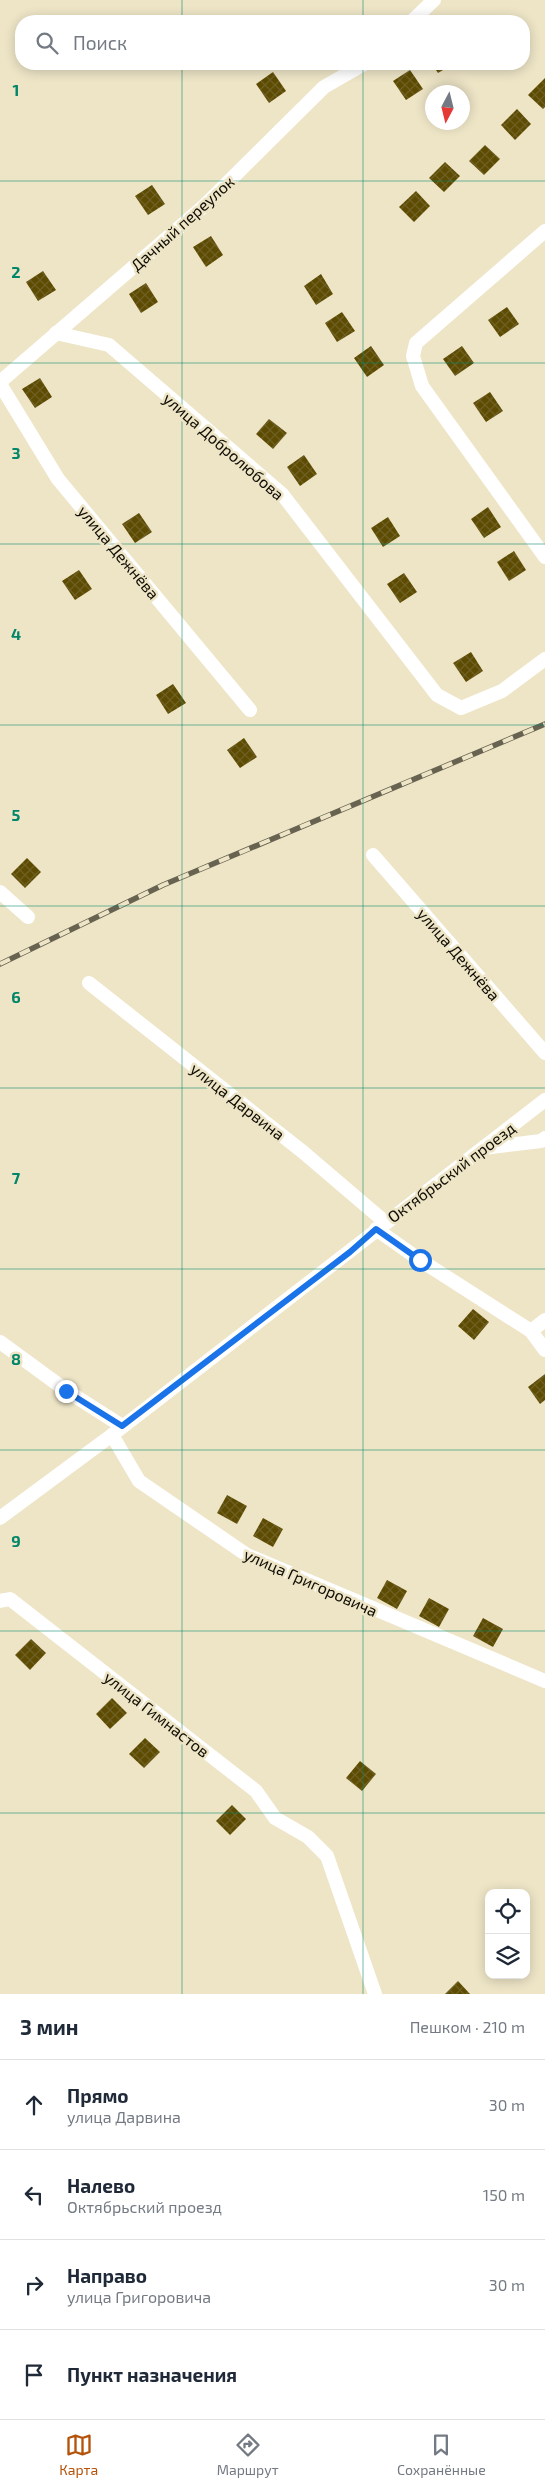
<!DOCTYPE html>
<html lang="ru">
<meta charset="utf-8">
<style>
body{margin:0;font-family:"Exo 2",sans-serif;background:#f6f6f7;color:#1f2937}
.controls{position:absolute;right:15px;bottom:15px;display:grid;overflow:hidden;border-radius:10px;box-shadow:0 2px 12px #0003}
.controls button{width:45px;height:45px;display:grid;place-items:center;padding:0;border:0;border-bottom:1px solid #e0e1e3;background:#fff;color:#1f2937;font:25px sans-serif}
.compass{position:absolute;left:425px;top:85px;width:45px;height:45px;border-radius:50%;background:#fff;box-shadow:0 2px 12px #0003;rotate:187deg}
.stop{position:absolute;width:15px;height:15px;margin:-11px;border:4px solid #1a73e8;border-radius:50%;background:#fff}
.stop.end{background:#1a73e8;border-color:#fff;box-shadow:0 1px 5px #0008}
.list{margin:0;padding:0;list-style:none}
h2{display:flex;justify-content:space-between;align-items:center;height:65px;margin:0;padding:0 20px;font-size:21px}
h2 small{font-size:16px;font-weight:400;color:#747a83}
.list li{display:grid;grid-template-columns:32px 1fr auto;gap:15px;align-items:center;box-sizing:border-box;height:90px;padding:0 20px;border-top:1px solid #e0e1e3}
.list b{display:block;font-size:19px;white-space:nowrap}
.list p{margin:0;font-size:16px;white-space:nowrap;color:#747a83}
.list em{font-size:16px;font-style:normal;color:#747a83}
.icon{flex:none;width:28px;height:28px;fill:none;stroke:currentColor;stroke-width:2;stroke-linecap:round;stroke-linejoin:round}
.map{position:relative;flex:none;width:545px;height:1994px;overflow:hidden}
.search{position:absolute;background:#fff;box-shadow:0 2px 12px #0003;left:15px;right:15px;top:15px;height:55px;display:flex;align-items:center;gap:12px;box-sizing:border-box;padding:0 18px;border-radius:20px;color:#747a83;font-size:19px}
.sheet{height:425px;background:#fff}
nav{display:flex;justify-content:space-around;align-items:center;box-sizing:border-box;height:70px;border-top:1px solid #e0e1e3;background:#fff;font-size:14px;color:#747a83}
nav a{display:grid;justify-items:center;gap:2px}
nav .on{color:#b45309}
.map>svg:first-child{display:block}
.building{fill:url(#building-cross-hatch)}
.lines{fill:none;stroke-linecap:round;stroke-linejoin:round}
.street{stroke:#fff;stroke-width:14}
.rail-casing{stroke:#686351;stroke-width:5.5}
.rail{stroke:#eee5c7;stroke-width:4;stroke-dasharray:11;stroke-linecap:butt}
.route{stroke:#1a73e8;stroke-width:6}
.grid{fill:none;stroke:#028568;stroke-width:1;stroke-opacity:0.55}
.labels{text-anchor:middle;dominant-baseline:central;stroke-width:5;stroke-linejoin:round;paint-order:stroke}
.street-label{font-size:16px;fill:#0f0c03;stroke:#eee5c7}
.grid-label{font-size:16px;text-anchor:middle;font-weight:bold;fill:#028568;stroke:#eee5c7;stroke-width:5;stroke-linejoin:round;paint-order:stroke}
</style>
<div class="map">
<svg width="545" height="1994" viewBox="0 0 545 1994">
<defs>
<pattern id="building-cross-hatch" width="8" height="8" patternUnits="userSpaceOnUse" patternTransform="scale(1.25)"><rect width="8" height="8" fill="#5c4b00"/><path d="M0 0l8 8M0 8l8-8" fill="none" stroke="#6e6024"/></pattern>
</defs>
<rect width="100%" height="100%" fill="#eee5c7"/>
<g class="building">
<polygon points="432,64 453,64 438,73"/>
<polygon points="410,70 423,89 406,100 393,81"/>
<polygon points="273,72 286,91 269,103 256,84"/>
<polygon points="545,78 545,107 543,109 528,95"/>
<polygon points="517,109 531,124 515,140 501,125"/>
<polygon points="485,145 500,159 484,175 469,161"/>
<polygon points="445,162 460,176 444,192 429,178"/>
<polygon points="152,185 165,204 148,215 135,196"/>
<polygon points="416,191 430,206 414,222 399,207"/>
<polygon points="211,236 223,255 206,267 193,247"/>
<polygon points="43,271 56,290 38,301 26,282"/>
<polygon points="321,274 333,294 316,305 304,286"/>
<polygon points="146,283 158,302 141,313 129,294"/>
<polygon points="507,307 519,324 500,337 488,320"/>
<polygon points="342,312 355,331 337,342 325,323"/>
<polygon points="371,346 384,365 367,377 354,358"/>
<polygon points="462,346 474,363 455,376 443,359"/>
<polygon points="40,378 52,397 35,408 22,389"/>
<polygon points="490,392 503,411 486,422 473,403"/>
<polygon points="269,419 287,433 273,449 256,434"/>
<polygon points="304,455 317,474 300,486 287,467"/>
<polygon points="488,507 501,527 484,538 471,519"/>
<polygon points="139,513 152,532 135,543 122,524"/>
<polygon points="388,517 400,536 383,547 371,528"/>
<polygon points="514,551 526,570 509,581 497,562"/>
<polygon points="79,570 92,589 75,600 62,581"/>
<polygon points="404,573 417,592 400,603 387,584"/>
<polygon points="471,652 483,671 466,682 453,663"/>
<polygon points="173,684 186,703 168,714 156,695"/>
<polygon points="244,738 257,757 240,768 227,750"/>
<polygon points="27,858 41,872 25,888 11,874"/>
<polygon points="473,1309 489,1322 474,1340 458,1326"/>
<polygon points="545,1374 545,1400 540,1404 528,1387"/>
<polygon points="227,1495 247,1506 237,1524 217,1513"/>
<polygon points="263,1518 283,1529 273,1547 253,1536"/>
<polygon points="387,1580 407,1591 397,1609 377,1598"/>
<polygon points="429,1598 449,1609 439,1627 419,1616"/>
<polygon points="483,1618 503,1629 493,1647 473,1636"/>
<polygon points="31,1639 46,1653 30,1670 15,1655"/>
<polygon points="112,1698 127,1713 110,1729 96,1714"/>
<polygon points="145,1738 160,1752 144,1768 129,1754"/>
<polygon points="360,1761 376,1774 362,1791 346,1778"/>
<polygon points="232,1805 246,1819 230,1835 216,1821"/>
<polygon points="458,1981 470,1994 445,1994"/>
</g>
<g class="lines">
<g class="street">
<polyline points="412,21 434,0"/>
<polyline points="545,231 416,343 413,356 422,386 545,557"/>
<polyline points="56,333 109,345 282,494 437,695 461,708 502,691 545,659"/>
<polyline points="0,382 204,206 324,87 364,64"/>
<polyline points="0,384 58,479 250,710"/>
<polyline points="373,855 545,1053"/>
<polyline points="0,892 28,917"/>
<polyline points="89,983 303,1152 385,1222"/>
<polyline points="484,1148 541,1141 545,1138"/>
<polyline points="376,1229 420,1260 531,1331 545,1350"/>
<polyline points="531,1331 545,1320"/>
<polyline points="0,1342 67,1391 122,1426"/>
<polyline points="112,1435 139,1481 247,1555 545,1681"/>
<polyline points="0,1518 112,1435 545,1100"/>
<polyline points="0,1601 10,1599 256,1791 275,1818 308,1837 327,1856 375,1994"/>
</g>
<defs>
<polyline id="rail" points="0,964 163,885 545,724"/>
</defs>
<use href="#rail" class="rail-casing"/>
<use href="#rail" class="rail"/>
</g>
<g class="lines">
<polyline class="route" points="66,1391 122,1426 350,1252 376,1229 420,1260"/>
</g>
<path class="grid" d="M182,0V21M363,0V21M182,64V1994M363,64V1994M0,181H545M0,363H545M0,544H545M0,725H545M0,906H545M0,1088H545M0,1269H545M0,1450H545M0,1631H545M0,1813H545"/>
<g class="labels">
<g class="street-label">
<text transform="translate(182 223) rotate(-42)">Дачный переулок</text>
<text transform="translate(224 446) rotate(41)">улица Добролюбова</text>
<text transform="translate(119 552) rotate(50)">улица Дежнёва</text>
<text transform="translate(459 954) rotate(49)">улица Дежнёва</text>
<text transform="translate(238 1101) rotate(38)">улица Дарвина</text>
<text transform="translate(451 1172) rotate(-37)">Октябрьский проезд</text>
<text transform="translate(311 1582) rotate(24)">улица Григоровича</text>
<text transform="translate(157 1714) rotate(38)">улица Гимнастов</text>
</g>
</g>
<g class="grid-label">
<text x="16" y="96">1</text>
<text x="16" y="278">2</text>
<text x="16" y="459">3</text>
<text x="16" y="640">4</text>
<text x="16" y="821">5</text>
<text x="16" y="1003">6</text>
<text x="16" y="1184">7</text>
<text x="16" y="1365">8</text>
<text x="16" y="1547">9</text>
</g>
</svg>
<div class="controls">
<button><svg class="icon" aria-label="locate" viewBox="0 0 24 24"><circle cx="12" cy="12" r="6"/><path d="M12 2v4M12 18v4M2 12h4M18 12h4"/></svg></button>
<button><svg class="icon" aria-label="layers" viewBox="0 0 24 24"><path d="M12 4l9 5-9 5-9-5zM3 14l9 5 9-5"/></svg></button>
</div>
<svg class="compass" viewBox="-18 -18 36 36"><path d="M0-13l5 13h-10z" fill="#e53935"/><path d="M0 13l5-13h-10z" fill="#747a83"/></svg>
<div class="stop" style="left:420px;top:1260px"></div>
<div class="stop end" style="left:66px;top:1391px"></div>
<div class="search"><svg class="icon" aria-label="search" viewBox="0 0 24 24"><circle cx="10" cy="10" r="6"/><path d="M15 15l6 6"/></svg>Поиск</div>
</div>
<section class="sheet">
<h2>3 мин<small>Пешком · 210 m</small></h2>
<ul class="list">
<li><svg class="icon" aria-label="ahead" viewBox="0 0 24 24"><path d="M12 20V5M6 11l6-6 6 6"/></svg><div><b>Прямо</b><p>улица Дарвина</p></div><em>30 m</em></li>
<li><svg class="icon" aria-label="left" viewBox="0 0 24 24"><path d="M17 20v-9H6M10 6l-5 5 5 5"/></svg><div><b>Налево</b><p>Октябрьский проезд</p></div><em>150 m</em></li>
<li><svg class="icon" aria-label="right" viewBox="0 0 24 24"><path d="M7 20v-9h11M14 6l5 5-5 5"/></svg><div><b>Направо</b><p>улица Григоровича</p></div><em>30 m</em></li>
<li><svg class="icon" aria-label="arrive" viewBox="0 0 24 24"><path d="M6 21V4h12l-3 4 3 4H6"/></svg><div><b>Пункт назначения</b></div></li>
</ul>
</section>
<nav>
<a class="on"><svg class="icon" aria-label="map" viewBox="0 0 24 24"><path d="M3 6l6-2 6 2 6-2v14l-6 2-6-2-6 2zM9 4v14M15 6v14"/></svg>Карта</a>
<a><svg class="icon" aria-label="directions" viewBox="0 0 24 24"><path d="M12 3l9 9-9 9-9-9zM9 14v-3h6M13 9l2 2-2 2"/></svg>Маршрут</a>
<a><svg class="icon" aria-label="saved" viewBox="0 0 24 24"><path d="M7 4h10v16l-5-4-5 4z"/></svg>Сохранённые</a>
</nav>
